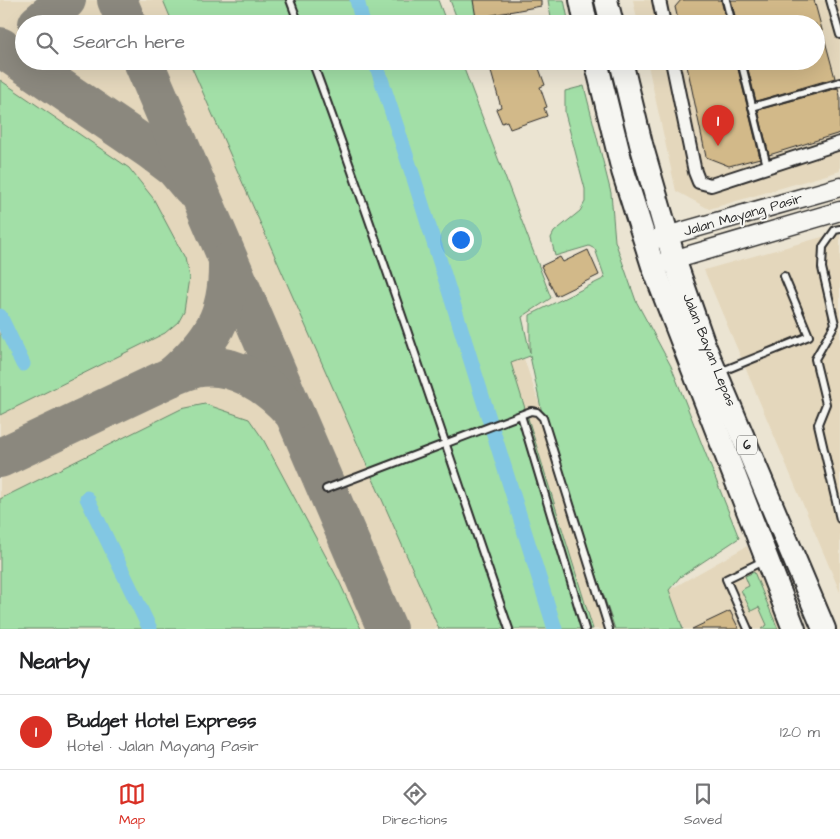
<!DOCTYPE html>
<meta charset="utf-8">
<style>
body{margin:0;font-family:"Architects Daughter",sans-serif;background:#f6f6f6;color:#202124}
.you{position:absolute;left:460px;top:239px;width:18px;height:18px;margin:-12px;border:4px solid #fff;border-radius:50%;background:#1a73e8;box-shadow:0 0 0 8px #1a73e833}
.badge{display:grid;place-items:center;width:32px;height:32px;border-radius:50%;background:#d93025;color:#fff;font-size:16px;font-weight:700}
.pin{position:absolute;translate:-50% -41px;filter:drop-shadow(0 1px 2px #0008)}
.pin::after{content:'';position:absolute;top:26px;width:18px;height:15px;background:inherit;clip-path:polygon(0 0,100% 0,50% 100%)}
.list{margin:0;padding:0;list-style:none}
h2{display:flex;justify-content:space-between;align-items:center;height:65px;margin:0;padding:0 20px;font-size:21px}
h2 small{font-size:16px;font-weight:400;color:#757577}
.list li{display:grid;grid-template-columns:32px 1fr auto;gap:15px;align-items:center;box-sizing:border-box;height:75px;padding:0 20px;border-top:1px solid #e0e0e0}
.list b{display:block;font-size:19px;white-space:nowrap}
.list p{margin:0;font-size:16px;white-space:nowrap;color:#757577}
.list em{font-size:16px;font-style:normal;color:#757577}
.icon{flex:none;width:28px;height:28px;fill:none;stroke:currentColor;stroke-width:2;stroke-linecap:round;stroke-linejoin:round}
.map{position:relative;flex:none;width:840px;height:629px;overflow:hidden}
.search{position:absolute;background:#fff;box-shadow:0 5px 20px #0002;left:15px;right:15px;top:15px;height:55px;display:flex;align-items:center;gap:12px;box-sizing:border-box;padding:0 18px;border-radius:28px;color:#757577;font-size:19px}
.sheet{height:140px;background:#fff}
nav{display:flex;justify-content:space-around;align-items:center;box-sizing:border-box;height:70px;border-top:1px solid #e0e0e0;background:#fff;font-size:14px;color:#757577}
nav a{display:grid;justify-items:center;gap:2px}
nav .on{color:#d93025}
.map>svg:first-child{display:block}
.built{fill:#e4d7bc}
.green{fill:#a2dfa7;stroke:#668569}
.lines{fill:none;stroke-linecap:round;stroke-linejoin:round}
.canal{stroke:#82c7e3;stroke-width:15}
.taxiway{stroke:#8b887e;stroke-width:40}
.building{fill:#d2b989;stroke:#2b2b2b}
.lane-casing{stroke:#2b2b2b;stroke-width:10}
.street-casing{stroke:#2b2b2b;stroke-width:16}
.secondary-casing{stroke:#2b2b2b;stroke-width:21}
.highway-casing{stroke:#2b2b2b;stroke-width:26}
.lane{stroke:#f6f6f2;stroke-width:6}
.street{stroke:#f6f6f2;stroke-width:12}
.secondary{stroke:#f6f6f2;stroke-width:18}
.highway{stroke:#f6f6f2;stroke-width:22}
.labels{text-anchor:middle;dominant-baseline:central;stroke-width:4;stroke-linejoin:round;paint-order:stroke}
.shield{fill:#f6f6f2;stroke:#686867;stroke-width:1}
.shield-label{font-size:12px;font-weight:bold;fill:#2b2b2b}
.street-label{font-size:14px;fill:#2b2b2b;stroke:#f6f6f2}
</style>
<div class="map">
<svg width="840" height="629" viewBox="0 0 840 629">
<rect width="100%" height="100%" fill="#ebe4d2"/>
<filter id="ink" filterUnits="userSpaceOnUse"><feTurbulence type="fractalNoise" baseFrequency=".02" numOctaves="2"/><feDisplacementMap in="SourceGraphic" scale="10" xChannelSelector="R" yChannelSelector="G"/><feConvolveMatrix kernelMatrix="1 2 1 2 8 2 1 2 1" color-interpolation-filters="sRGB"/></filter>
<g filter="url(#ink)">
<g class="built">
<polygon points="0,0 438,0 447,24 24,24 24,61 461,61 514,329 615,629 0,629"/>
<polygon points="633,0 840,0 840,171 709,209 676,191 647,61 816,61 816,24 638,24"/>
<polygon points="840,232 840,592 704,270"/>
<polygon points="747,546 781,629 684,629 669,590"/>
</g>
<g class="green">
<polygon points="163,0 438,0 447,24 173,24"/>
<polygon points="450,0 473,0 497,14 497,24 459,24"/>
<polygon points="548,0 564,0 569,24 552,24"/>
<polygon points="189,61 461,61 551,298 522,317 530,353 530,315 605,278 595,249 589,246 555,256 551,238 554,232 580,211 585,202 585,189 565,113 565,91 584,86 611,193 615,241 636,301 671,366 739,538 680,577 669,590 683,629 615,629 543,418 530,356 511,363 593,629 439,629"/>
<polygon points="0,80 129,168 153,198 185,258 189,278 184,311 178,322 165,333 0,415"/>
<polygon points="205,404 249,419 263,439 339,581 361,629 0,629 0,499 181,409"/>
<polygon points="754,572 778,629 761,629 767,625 759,607 751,611 741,590 749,586 745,576"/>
</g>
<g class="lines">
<g class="canal">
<polyline points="357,0 363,24"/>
<polyline points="375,61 415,182 555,629"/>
<polyline points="0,316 23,364"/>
<polyline points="87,498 150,629"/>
</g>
<g class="taxiway">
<polyline points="117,0 127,24"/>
<polyline points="38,24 66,0"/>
<polyline points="0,47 151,150 175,168 192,188"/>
<polyline points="143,61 387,629"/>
<path d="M228,263C229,316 212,341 173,376C180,373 188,370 195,368C232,360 269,385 292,411"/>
<polyline points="0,458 173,376"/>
</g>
</g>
<g class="building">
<polygon points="473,0 541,0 541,6 476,18"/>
<polygon points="681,0 721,0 727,24 679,24 675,7"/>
<polygon points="731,0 814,0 835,78 756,101 746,61 816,61 816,24 737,24"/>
<polygon points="488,61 530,61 532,65 537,63 545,85 540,87 547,107 544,108 547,116 510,129 507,121 502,123 496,109 501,107"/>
<polygon points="686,61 736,61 760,158 729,166 706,157"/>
<polygon points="838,88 840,96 840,133 769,155 758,110"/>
<polygon points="588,250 599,275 556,296 541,266 560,257 563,262"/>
<polygon points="730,611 739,629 692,629"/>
</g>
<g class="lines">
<defs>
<g id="lane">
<polyline points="290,0 299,24"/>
<polyline points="726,0 732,24"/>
<polyline points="830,0 840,35"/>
<path d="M312,61C382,249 443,440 509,629"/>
<polyline points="741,61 767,166"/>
<polyline points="752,107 840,82"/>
<polyline points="840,229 835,230 823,247 822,268 835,324 815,359 826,404 818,424 840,519"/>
<polyline points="720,372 809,336 784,276"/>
<polyline points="521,415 585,629"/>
<polyline points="326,489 531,411 537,412 543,418 609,629"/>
<polyline points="748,629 726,579 763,561"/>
</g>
<g id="street">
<polyline points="659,0 664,24"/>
<polyline points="672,61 695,172 699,182 711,185 840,143"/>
</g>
<g id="secondary">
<polyline points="656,239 840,187"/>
<polyline points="663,263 840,211"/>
</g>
<g id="highway">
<polyline points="581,0 586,24"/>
<polyline points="606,0 612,24"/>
<polyline points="596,61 623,171 653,266 794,629"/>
<polyline points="621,61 641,144 674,259 704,345 824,629"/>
</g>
</defs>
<use href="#lane" class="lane-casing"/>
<use href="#street" class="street-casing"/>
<use href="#secondary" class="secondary-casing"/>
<use href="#highway" class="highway-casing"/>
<use href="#lane" class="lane"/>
<use href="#street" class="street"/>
<use href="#secondary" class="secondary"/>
<use href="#highway" class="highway"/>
</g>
</g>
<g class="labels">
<rect class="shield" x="737" y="435.5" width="20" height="19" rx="4"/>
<g class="shield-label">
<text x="747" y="445">6</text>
</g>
<g class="street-label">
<text transform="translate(743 215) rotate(-16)">Jalan Mayang Pasir</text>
<text transform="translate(709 350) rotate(68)">Jalan Bayan Lepas</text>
</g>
</g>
</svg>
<div class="you"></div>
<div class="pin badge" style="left:718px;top:146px">1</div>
<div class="search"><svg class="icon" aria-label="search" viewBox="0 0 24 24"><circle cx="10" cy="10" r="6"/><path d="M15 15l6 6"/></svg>Search here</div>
</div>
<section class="sheet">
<h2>Nearby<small></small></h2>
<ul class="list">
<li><span class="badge">1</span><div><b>Budget Hotel Express</b><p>Hotel · Jalan Mayang Pasir</p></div><em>120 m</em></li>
</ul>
</section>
<nav>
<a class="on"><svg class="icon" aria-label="map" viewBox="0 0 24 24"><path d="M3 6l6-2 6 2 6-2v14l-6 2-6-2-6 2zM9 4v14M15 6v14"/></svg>Map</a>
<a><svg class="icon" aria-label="directions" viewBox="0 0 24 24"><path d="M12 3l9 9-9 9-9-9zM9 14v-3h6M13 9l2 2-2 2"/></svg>Directions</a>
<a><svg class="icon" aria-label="saved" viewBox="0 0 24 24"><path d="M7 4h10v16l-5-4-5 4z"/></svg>Saved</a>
</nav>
